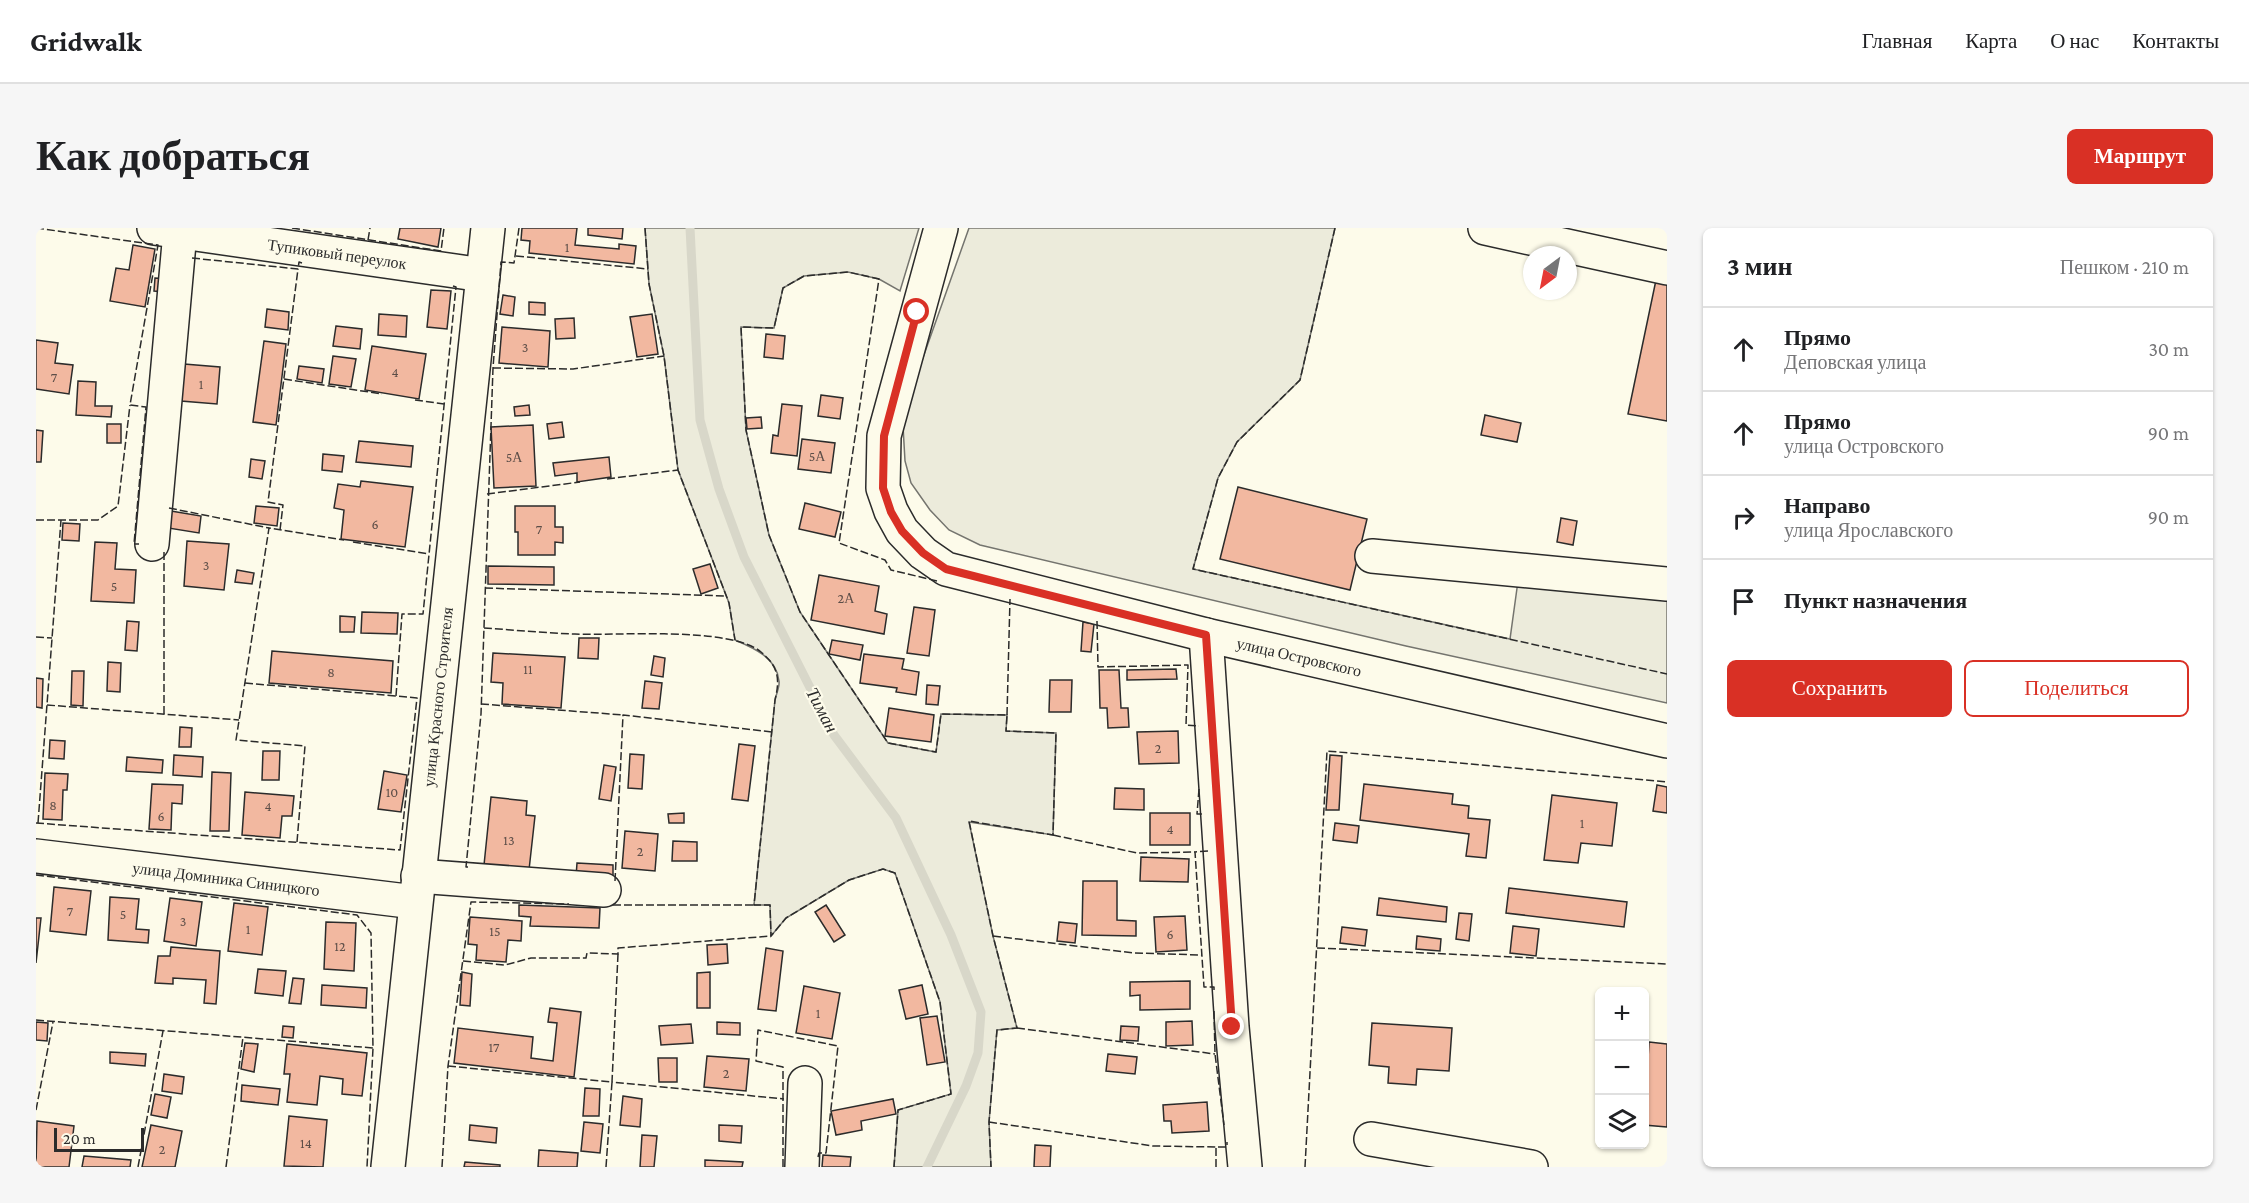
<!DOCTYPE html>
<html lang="ru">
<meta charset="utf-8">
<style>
body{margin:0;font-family:"Crimson Pro",serif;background:#f6f6f6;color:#202124}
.controls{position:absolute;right:18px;bottom:18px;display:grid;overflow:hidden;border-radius:9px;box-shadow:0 2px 4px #0004}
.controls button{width:54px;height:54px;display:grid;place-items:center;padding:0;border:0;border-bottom:2px solid #e0e0e0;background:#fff;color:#202124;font:30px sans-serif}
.compass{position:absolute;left:1487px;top:18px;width:54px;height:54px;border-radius:50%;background:#fff;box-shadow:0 2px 4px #0004;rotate:212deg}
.scale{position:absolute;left:18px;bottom:15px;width:90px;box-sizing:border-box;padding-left:6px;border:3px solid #2b2b2b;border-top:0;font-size:16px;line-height:21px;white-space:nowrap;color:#2b2b2b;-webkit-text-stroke:4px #fdfbea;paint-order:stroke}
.stop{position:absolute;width:18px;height:18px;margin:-14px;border:4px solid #d93025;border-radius:50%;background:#fff}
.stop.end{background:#d93025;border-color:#fff;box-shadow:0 2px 6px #0008}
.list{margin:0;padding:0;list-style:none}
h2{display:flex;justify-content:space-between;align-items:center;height:78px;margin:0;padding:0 24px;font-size:26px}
h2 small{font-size:20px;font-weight:400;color:#757577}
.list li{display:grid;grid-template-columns:39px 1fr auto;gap:18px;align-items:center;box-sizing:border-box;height:84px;padding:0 24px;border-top:2px solid #e0e0e0}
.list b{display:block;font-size:22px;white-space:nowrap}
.list p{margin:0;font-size:20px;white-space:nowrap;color:#757577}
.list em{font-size:20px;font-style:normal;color:#757577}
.actions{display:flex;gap:12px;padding:18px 24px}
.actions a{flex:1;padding:14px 0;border:2px solid #d93025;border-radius:9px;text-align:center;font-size:21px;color:#d93025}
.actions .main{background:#d93025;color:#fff}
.icon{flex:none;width:33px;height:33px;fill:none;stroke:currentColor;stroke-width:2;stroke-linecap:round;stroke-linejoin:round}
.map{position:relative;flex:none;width:1631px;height:939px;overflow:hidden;border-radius:9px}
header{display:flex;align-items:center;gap:36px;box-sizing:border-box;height:84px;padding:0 30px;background:#fff;border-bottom:2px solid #e0e0e0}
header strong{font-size:28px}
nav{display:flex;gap:33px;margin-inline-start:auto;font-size:21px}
.intro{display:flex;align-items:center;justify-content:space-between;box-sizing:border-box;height:144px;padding:0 36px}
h1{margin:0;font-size:42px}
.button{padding:15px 27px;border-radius:9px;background:#d93025;color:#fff;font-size:21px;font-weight:700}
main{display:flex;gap:36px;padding:0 36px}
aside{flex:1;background:#fff;border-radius:9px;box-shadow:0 2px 4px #0004}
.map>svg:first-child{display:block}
.green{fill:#ecebdb;stroke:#74746e;stroke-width:1.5}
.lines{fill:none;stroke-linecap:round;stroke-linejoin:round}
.stream{stroke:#d8d7c9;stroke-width:9}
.building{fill:#f2b8a0;stroke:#2b2b2b;stroke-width:1.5}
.minor-casing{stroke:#2b2b2b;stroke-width:36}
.minor{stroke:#fdfbea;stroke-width:33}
.fence{stroke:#2b2b2b;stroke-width:1.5;stroke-dasharray:8 3;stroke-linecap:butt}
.route{stroke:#d93025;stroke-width:8}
.labels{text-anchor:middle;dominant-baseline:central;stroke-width:4.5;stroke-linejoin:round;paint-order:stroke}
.number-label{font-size:14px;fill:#5d4e48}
.street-label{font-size:16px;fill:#2b2b2b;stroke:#fdfbea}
.water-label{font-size:18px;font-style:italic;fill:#2b2b2b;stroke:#fdfbea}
</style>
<header>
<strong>Gridwalk</strong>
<nav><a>Главная</a><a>Карта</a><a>О нас</a><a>Контакты</a></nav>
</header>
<div class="intro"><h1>Как добраться</h1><a class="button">Маршрут</a></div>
<main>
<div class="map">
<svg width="1631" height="939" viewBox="0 0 1631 939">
<rect width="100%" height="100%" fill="#fdfbea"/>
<g class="green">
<path d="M609,0H883L864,63L843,51L812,44L768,48L747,60L738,100L705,99L710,202L733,307L764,384L852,515L900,524L905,486L971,487L970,503L1020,505L1017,607L933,594L957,708L981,800L961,802L953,894L955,939H858L862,882L915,866L904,774L859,645L847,641L813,652L750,690L735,708L734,677H718L739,472C740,466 744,459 743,453C741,430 718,420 699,412L693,375L642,242L628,128L613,56Z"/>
<polygon points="933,0 1299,0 1264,152 1201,214 1182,250 1157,341 1474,411 1482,353 1631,368 1631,475 1370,418 944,317 913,302 894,282 875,255 869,233 867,198 873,169"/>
</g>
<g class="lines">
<polyline class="stream" points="654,0 664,192 683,261 708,329 798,507 860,590 915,707 945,784 942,825 930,858 891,939"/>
</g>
<g class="building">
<polygon points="364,0 405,0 402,19 362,11"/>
<polygon points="486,0 541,0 539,17 583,21 583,16 600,18 598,36 493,25 494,13 485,12"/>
<polygon points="552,0 587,0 586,11 552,7"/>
<polygon points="97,17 119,21 109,79 74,73 80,40 93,42"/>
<polygon points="119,50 130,51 128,64 118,63"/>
<polygon points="1620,52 1631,55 1631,193 1592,186"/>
<polygon points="395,62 415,63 411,101 391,99"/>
<polygon points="467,67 479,69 477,88 464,86"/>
<polygon points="493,74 509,75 509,87 493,86"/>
<polygon points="231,81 253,84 252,102 229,99"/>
<polygon points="343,86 371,88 370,109 342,107"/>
<polygon points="616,86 622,126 601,129 594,89"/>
<polygon points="538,90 539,110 520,111 519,91"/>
<polygon points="300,98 326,101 324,121 297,118"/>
<polygon points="466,99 514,103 512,139 463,135"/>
<polygon points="730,106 749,108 747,131 728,129"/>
<polygon points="0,112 22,115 19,135 37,137 33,166 0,161"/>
<polygon points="228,113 250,116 240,197 217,194"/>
<polygon points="336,118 390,126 383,171 329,162"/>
<polygon points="297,128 320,131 315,159 293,156"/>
<polygon points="148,136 184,139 181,176 145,173"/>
<polygon points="263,138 288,141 286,155 261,151"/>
<polygon points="42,153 60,154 59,178 76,178 75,189 40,187"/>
<polygon points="785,167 807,170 804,191 782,188"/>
<polygon points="746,176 766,178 761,228 735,225 737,207 742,208"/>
<polygon points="493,177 494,187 479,188 478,179"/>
<polygon points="1449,187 1485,195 1481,214 1445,207"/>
<polygon points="725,189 726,200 711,201 710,190"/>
<polygon points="526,194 528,209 513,211 511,196"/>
<rect x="71" y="196" width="14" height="19"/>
<polygon points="497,197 500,258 458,260 455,199"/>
<polygon points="0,202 7,203 5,234 0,234"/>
<polygon points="766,211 799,215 795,245 762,241"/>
<polygon points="323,213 377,218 375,239 320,234"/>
<polygon points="287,226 308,228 306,244 286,242"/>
<polygon points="573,229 575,249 541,254 541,245 519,248 517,235"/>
<polygon points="215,231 229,233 226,251 213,249"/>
<polygon points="325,253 377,259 369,319 305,311 308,282 298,280 302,256 324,259"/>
<polygon points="1202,259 1331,291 1314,362 1184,331"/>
<polygon points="769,275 805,284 799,309 763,301"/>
<polygon points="220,278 243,280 241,298 218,295"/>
<polygon points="479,278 519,278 519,299 527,299 527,315 519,314 519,327 482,327 482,304 479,304"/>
<polygon points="135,283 165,288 163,305 132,300"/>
<polygon points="1525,290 1541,293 1537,317 1521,314"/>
<polygon points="27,295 44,296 43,313 26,312"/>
<polygon points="151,313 193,316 188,362 148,358"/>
<polygon points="59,314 81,315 79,341 100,342 98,375 55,373"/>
<polygon points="674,336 682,360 665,366 657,341"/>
<polygon points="452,338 518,339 518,357 452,356"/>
<polygon points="201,342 218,345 216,356 199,354"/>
<polygon points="783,347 843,358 839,383 851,386 848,406 775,392"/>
<polygon points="878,379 899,382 893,428 871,425"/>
<polygon points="326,384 362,385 361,406 325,405"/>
<polygon points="304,388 319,389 318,404 304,404"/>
<polygon points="91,393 103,394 101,423 89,422"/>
<polygon points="1047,394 1058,396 1055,424 1045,423"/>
<polygon points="543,410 563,410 562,431 542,430"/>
<polygon points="796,412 827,417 824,432 793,426"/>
<polygon points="236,423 357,433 355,465 233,455"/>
<polygon points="457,425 529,429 525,480 466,476 467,455 455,454"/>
<polygon points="828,426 868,431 866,441 883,444 880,467 860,464 861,460 824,455"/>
<polygon points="618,428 629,430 627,449 615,447"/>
<polygon points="72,434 85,435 84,464 71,463"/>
<polygon points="1140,441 1141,451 1091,452 1091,442"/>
<polygon points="1063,442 1083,442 1085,480 1092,480 1093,499 1072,500 1071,480 1064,480"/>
<polygon points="36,443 48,443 47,478 35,477"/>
<polygon points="0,450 7,451 6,480 0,479"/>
<polygon points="1014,452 1036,452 1035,484 1013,484"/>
<polygon points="609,453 626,455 623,481 606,480"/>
<polygon points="891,457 904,458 902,477 890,476"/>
<polygon points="853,480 898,487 895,514 849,508"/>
<polygon points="144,499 156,500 155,519 143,519"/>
<polygon points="1142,503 1143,535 1103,536 1101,504"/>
<polygon points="14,512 29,513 28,531 13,530"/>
<polygon points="703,516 719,518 712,573 696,571"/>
<polygon points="227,523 244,523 243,552 226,552"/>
<polygon points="594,526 608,527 606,561 592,560"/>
<polygon points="138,527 167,529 166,549 137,547"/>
<polygon points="1294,527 1306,528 1303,582 1290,582"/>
<polygon points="91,529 127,532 126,545 90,543"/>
<polygon points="568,537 580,539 575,573 563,571"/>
<polygon points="348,543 371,547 365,584 342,581"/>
<polygon points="176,544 195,545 193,603 174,603"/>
<polygon points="9,545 32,546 31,562 27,562 26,592 7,591"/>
<polygon points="116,556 147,557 146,576 136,575 135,602 113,601"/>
<polygon points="1328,556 1417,566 1416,576 1433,578 1432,590 1454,592 1450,630 1430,628 1433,606 1324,592"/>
<polygon points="1621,557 1631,559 1631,585 1617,583"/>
<polygon points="1079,560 1108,561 1108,582 1078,581"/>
<polygon points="209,564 258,568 256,588 246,588 244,610 206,607"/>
<polygon points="1516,567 1581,575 1576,618 1545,615 1542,635 1508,632"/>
<polygon points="455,569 491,573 490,587 499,588 493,642 448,637"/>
<polygon points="648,585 648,595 633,595 632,586"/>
<rect x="1114" y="585" width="40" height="32"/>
<polygon points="1299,595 1323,598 1321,615 1297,612"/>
<polygon points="589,603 622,606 619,643 586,640"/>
<polygon points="637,613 661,614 661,633 636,633"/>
<polygon points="1105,629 1153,631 1152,654 1104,653"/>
<polygon points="541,635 577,637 577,650 540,649"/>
<polygon points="1047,653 1081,653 1081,692 1100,693 1100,708 1046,707"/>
<polygon points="18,659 55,663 50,707 14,703"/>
<polygon points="1473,660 1591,674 1588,699 1470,685"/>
<polygon points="74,669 103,671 100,701 113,702 112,715 72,712"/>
<polygon points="134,670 166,674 160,718 128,713"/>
<polygon points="1343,670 1411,679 1410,694 1341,687"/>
<polygon points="198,675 232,679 226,727 192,723"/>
<polygon points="483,677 564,680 563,700 494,698 495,689 483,688"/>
<polygon points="790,677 809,707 798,714 779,684"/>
<polygon points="1423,685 1436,686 1433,713 1420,711"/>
<polygon points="1149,688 1151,722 1120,724 1118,689"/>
<polygon points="434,689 486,693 485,713 472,712 470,734 440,732 441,717 432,716"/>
<polygon points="0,690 5,690 0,735"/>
<polygon points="290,694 320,695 318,743 288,741"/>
<polygon points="1023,694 1041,696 1039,715 1021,713"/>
<polygon points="1477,698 1503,701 1500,728 1474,725"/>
<polygon points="1306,699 1331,702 1329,718 1304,715"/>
<polygon points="1381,708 1405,711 1404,723 1380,721"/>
<polygon points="691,716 692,735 672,737 671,717"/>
<polygon points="135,719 184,723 180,776 168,775 170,752 137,750 137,756 119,755 122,728 134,728"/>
<polygon points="730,720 747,723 740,783 722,781"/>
<polygon points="222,741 250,743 247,768 219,765"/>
<polygon points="426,744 436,746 434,778 424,777"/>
<polygon points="674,744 674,780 661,780 661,745"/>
<polygon points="257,750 268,751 265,776 253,775"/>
<polygon points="1154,753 1154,781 1104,782 1104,767 1094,768 1094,754"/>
<polygon points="286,757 331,760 330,780 285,777"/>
<polygon points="886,757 892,786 870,791 863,762"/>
<polygon points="768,758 804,765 796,811 760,805"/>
<polygon points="514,780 545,784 538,849 418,835 422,800 497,809 495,830 517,833 521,795 512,794"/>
<polygon points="901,788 909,834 891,837 884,790"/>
<polygon points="1156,793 1157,817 1130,818 1130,794"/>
<polygon points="0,794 12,795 11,813 0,812"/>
<polygon points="681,794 704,795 704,807 681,806"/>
<polygon points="1336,795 1416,800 1413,843 1381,841 1380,857 1352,855 1353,839 1333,837"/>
<polygon points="655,796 657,815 625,817 623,798"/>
<polygon points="247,798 258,799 257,810 246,809"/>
<polygon points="1085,798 1103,799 1102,813 1084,812"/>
<polygon points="1613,814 1631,816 1631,899 1608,897"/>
<polygon points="209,815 222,816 218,844 205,841"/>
<polygon points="251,816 331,825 326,868 306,866 307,851 284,848 281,877 251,874 254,846 248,846"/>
<polygon points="74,824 110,826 109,838 74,835"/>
<polygon points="1072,826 1101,829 1099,846 1070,843"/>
<polygon points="671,828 713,831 710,863 668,859"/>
<polygon points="622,830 641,830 641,854 623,854"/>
<polygon points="128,846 148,849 146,866 126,863"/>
<polygon points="206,857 244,861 242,877 205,873"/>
<polygon points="549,860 564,861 563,888 547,888"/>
<polygon points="119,866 135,869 131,890 115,887"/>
<polygon points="587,868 606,871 604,899 584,897"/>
<polygon points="857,871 860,886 825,893 826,902 800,907 795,883"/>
<polygon points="1171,874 1173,903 1136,905 1135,893 1128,893 1127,877"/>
<polygon points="253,888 291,892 287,939 248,938"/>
<polygon points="1,893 38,898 33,939 0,939"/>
<polygon points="548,894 567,896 564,925 545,923"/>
<polygon points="115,897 146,903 139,939 106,939"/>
<polygon points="434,897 461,900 460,915 433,912"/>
<polygon points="683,897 706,898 705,915 683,913"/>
<polygon points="606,907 621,908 618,939 604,939"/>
<polygon points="999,917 1015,918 1014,939 998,939"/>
<polygon points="503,922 542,925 541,939 502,939"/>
<polygon points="787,927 815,929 814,939 786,939"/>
<polygon points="48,928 95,932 94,939 46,939"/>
<polygon points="669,932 707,934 706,939 669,939"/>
<polygon points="429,934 464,937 464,939 428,939"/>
</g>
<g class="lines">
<defs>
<g id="minor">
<polyline points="118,0 447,47"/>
<polyline points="905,0 848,208 847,260 855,283 866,303 887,325 910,341 1170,407 1631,513"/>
<polyline points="1449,0 1631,40"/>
<polyline points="116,316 144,4"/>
<polyline points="1336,328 1631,356"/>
<polyline points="1170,407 1196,799 1209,939"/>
<polyline points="0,628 379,674"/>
<polyline points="382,648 568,662"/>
<polyline points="1335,911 1495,939"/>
<polyline points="352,939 452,0"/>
<polyline points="766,939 769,855"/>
</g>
</defs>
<use href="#minor" class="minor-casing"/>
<use href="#minor" class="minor"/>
<g class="fence">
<polyline points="0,0 122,17 94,177 110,179 98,316 103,316"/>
<polyline points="256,0 405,23 408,0"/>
<polyline points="609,0 613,56 628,128 642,242 693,375 699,412"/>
<polyline points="1299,0 1264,152 1201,214 1182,250 1157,341 1631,446"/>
<polyline points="332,12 334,0"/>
<polyline points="480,28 612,41"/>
<polyline points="156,30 262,41 263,34 266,35"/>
<polyline points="457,140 537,141 628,128"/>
<polyline points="248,151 346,166"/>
<polyline points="379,172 408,176"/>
<polyline points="571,251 642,242"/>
<polyline points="451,266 544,254"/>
<polyline points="133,280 233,300"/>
<polyline points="0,292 62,292 82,278 94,177"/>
<polyline points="244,302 247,277 232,274 262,41"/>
<polyline points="317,314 393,326"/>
<polyline points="901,353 855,342 849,332 803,315 843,51 812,44 768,48 747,60 738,100 705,99 710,202 733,307 764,384 852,515 900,524 905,486 971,487 970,503 1020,505 1017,607 933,593 957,708 981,800 961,802 953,894 955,939"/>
<polyline points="449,360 690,368"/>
<polyline points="1061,393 1062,439 1152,437 1150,497 1163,498"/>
<path d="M448,400C478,402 509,405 539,406C581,408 694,398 725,424C743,439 744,451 739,472L718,677H734L735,708L750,690L813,652L847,641L859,645L904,774L915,866L862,882L858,939"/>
<polyline points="0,409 16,410"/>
<polyline points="209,455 360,468"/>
<polyline points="445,476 587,487"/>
<polyline points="11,477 203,492"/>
<polyline points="128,486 128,321"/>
<polyline points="971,487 974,371"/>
<polyline points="1163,561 1161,586 1167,586"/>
<polyline points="0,595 364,622 381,470 360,468 366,386 387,386 420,59 417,58"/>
<polyline points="2,595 25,292"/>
<polyline points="1017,607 1101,625 1159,624"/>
<polyline points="261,614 269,518 200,512 233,300 308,312"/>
<polyline points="1172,623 1159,624 1168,759 1178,759 1178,762"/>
<polyline points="432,639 430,639 445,486 457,140 465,34 478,35 483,0"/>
<polyline points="0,647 321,687 335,705 337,820 331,939"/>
<polyline points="579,653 587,487 736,504"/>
<polyline points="577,677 718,677"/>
<polyline points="957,708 1098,725 1166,727"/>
<polyline points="1281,720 1631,736"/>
<polyline points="582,726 576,854 748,871"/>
<polyline points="427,733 469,737 495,730 550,730 551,725 582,726 582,720 735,708"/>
<polyline points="1178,783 1179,826 1188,897"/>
<polyline points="0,792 337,820"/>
<polyline points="981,800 1179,826"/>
<polyline points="412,838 576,854 570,939"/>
<polyline points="0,882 17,794"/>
<polyline points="953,894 1117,918 1180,919"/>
<polyline points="102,939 127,803"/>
<polyline points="190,939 207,809"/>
<polyline points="406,939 412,838 435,674 533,676"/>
<polyline points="747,939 747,839 720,833 722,802 802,818 790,925 783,925 782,929"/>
<polyline points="1180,939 1180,919 1191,919 1191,914"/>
<polyline points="1269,939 1291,523 1631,554"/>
</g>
</g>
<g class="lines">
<polyline class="route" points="881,84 848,208 847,260 855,284 866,303 887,325 910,341 1170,407 1196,799"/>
</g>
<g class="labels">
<g class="number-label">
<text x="531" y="19">1</text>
<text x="489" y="119">3</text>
<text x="359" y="144">4</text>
<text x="18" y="149">7</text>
<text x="165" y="156">1</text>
<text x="781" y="228">5А</text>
<text x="478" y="229">5А</text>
<text x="339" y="296">6</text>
<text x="503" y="301">7</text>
<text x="170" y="337">3</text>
<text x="78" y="358">5</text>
<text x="810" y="370">2А</text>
<text x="492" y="441">11</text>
<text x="295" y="444">8</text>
<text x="1122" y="520">2</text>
<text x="356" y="564">10</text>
<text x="17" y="577">8</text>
<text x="232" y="578">4</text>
<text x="125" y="588">6</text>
<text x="1546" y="595">1</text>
<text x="1134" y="601">4</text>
<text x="473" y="612">13</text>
<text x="604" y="623">2</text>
<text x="34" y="683">7</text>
<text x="87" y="686">5</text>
<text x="147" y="693">3</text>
<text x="212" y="701">1</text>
<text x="459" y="703">15</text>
<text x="1134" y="706">6</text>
<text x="304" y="718">12</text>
<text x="782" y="785">1</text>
<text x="458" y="819">17</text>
<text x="690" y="845">2</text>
<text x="270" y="915">14</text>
<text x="126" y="921">2</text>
</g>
<g class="street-label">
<text transform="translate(301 26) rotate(8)">Тупиковый переулок</text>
<text transform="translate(1263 429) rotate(13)">улица Островского</text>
<text transform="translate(402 469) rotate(-84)">улица Красного Строителя</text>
<text transform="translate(190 651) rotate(7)">улица Доминика Синицкого</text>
</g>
<g class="water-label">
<text transform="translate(786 482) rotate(62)">Тиман</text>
</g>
</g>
</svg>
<div class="controls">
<button>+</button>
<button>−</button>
<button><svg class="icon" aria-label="layers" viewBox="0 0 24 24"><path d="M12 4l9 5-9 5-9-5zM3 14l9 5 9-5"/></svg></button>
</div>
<svg class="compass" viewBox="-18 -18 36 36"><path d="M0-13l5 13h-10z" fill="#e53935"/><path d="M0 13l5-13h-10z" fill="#757577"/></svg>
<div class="scale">20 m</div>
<div class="stop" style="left:881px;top:84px"></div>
<div class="stop end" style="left:1196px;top:799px"></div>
</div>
<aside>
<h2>3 мин<small>Пешком · 210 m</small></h2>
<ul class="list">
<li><svg class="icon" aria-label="ahead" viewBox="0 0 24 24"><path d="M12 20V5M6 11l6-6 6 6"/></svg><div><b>Прямо</b><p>Деповская улица</p></div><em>30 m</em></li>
<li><svg class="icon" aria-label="ahead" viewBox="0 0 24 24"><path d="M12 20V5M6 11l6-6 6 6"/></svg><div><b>Прямо</b><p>улица Островского</p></div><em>90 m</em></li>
<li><svg class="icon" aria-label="right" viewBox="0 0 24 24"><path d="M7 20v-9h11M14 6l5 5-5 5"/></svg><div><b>Направо</b><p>улица Ярославского</p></div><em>90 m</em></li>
<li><svg class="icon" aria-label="arrive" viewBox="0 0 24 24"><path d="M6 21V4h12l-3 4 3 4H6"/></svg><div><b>Пункт назначения</b></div></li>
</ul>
<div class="actions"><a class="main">Сохранить</a><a>Поделиться</a></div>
</aside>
</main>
